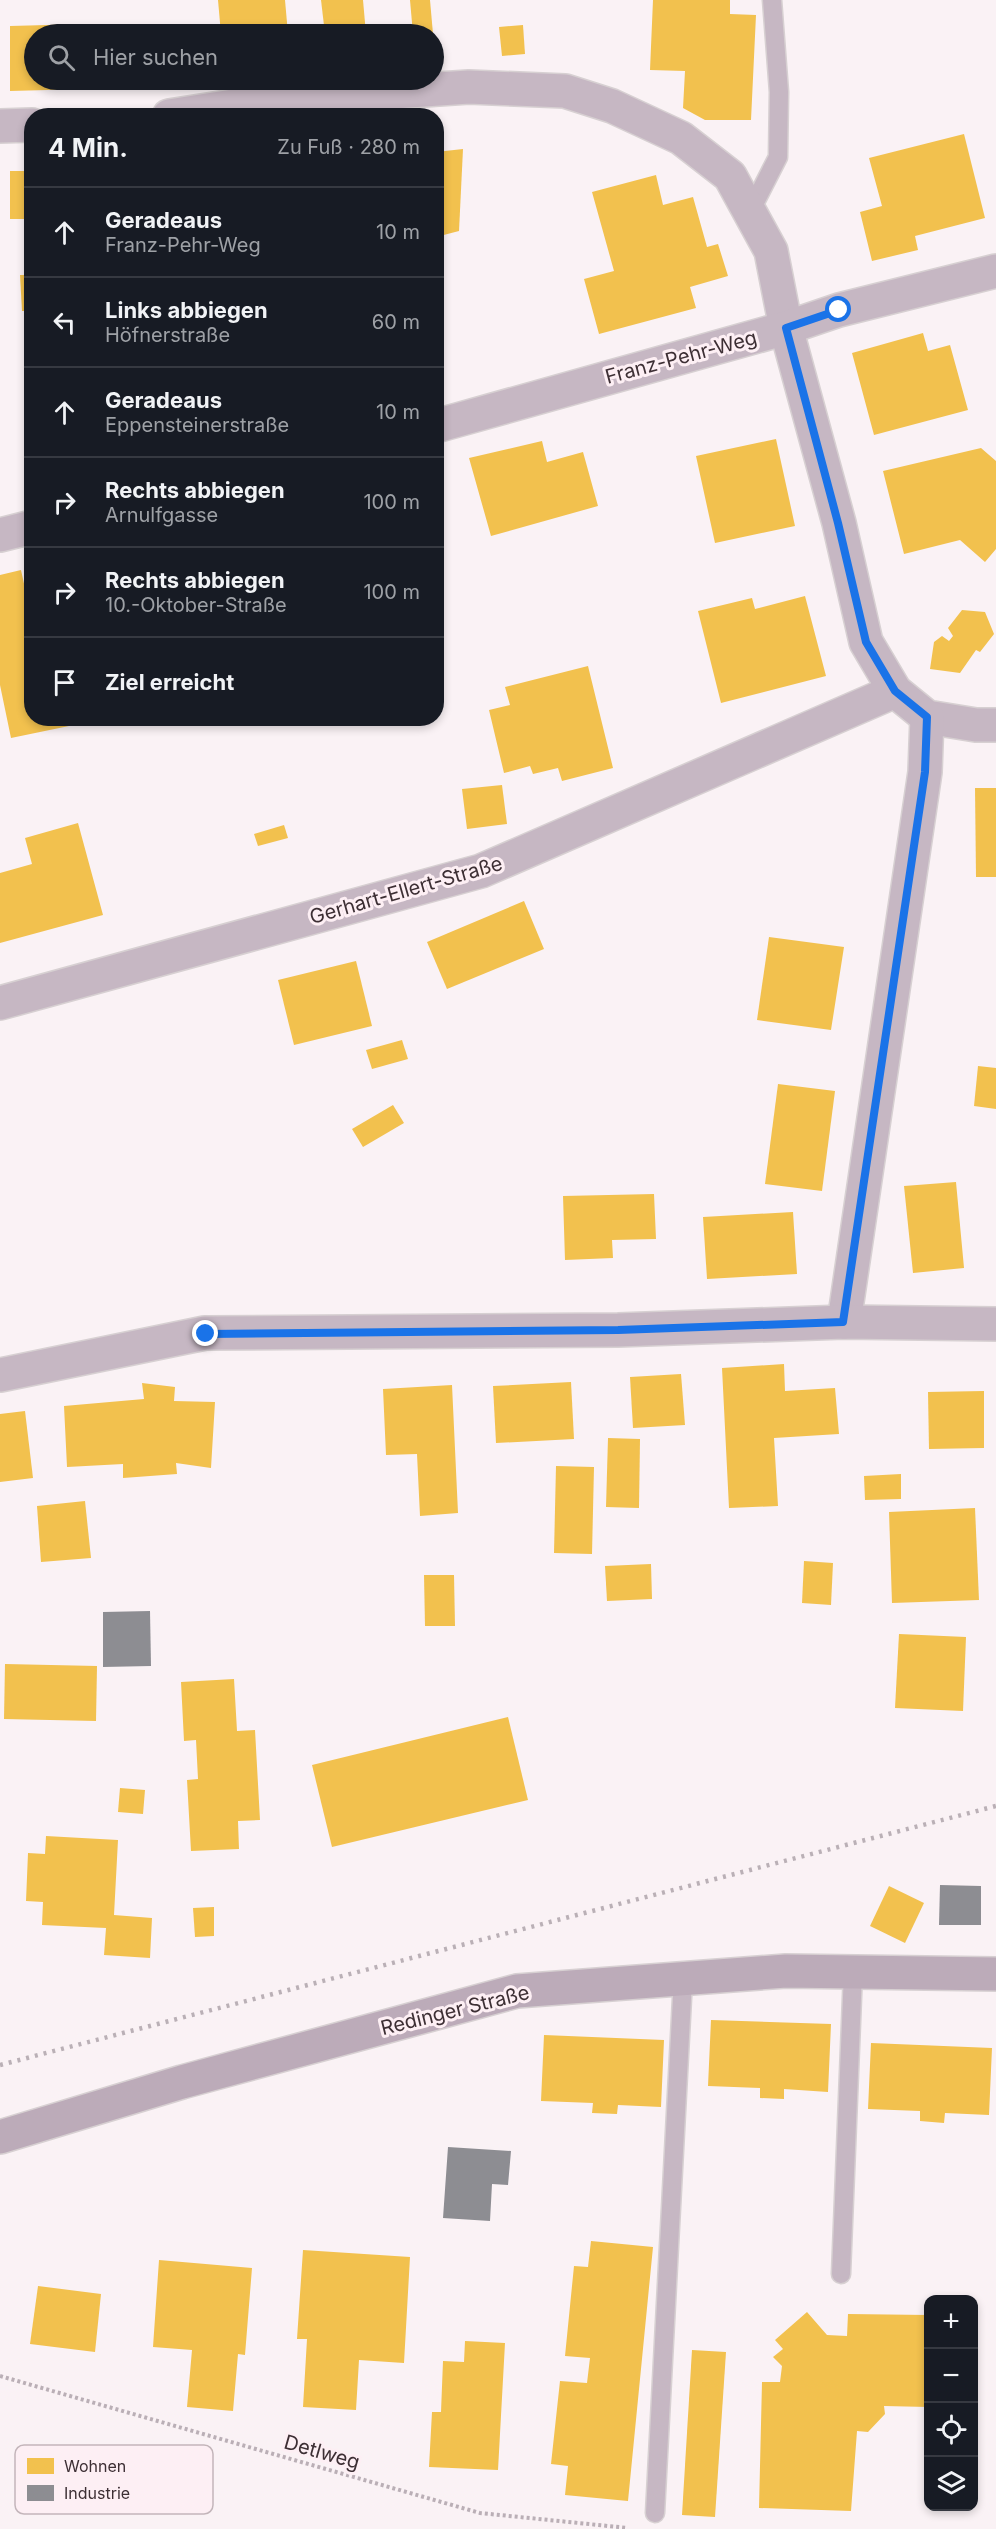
<!DOCTYPE html>
<html lang="de">
<meta charset="utf-8">
<style>
body{margin:0;font-family:Inter,sans-serif;background:#20242c;color:#f1f3f6}
.controls{position:absolute;right:18px;bottom:18px;display:grid;overflow:hidden;border-radius:12px;box-shadow:0 3px 9px #0003}
.controls button{width:54px;height:54px;display:grid;place-items:center;padding:0;border:0;border-bottom:2px solid #363941;background:#171b24;color:#f1f3f6;font:30px sans-serif}
.stop{position:absolute;width:18px;height:18px;margin:-14px;border:4px solid #1a73e8;border-radius:50%;background:#fff}
.stop.end{background:#1a73e8;border-color:#fff;box-shadow:0 2px 6px #0008}
.list{margin:0;padding:0;list-style:none}
h2{display:flex;justify-content:space-between;align-items:center;height:78px;margin:0;padding:0 24px;font-size:26px}
h2 small{font-size:20px;font-weight:400;color:#9ea1a6}
.list li{display:grid;grid-template-columns:39px 1fr auto;gap:18px;align-items:center;box-sizing:border-box;height:90px;padding:0 24px;border-top:2px solid #363941}
.list b{display:block;font-size:22px;white-space:nowrap}
.list p{margin:0;font-size:20px;white-space:nowrap;color:#9ea1a6}
.list em{font-size:20px;font-style:normal;color:#9ea1a6}
.icon{flex:none;width:33px;height:33px;fill:none;stroke:currentColor;stroke-width:2;stroke-linecap:round;stroke-linejoin:round}
.map{position:relative;flex:none;width:996px;height:2529px;overflow:hidden}
.search{position:absolute;background:#171b24;box-shadow:0 3px 9px #0003;left:24px;top:24px;width:420px;height:66px;display:flex;align-items:center;gap:15px;box-sizing:border-box;padding:0 21px;border-radius:33px;color:#9ea1a6;font-size:22px}
.panel{position:absolute;background:#171b24;box-shadow:0 3px 9px #0003;left:24px;top:108px;width:420px;height:618px;border-radius:24px}
.map>svg:first-child{display:block}
.homes{fill:#f2c14e}
.industry{fill:#8d8d92}
.lines{fill:none;stroke-linecap:round;stroke-linejoin:round}
.service-casing{stroke:#d7d0d2;stroke-width:21}
.minor-casing{stroke:#d7d0d2;stroke-width:36}
.secondary-casing{stroke:#d7d0d2;stroke-width:36}
.path{stroke:#baafb6;stroke-width:4;stroke-dasharray:3 3;stroke-linecap:butt}
.service{stroke:#c6b7c3;stroke-width:18}
.minor{stroke:#c6b7c3;stroke-width:33}
.secondary{stroke:#bcabb9;stroke-width:33}
.rail{stroke:#bab0b6;stroke-width:4.5;stroke-dasharray:3 6;stroke-linecap:butt}
.route{stroke:#1a73e8;stroke-width:8}
.labels{text-anchor:middle;dominant-baseline:central;stroke-width:6;stroke-linejoin:round;paint-order:stroke}
.street-label{font-size:20px;fill:#3d2f34;stroke:#fdeff4}
.key{fill:#fdeff4;stroke:#c3b5ba;stroke-width:1.5}
.key-label{font-size:16px;fill:#3d2f34}
</style>
<div class="map">
<svg width="996" height="2529" viewBox="0 0 996 2529">
<rect width="100%" height="100%" fill="#faf2f5"/>
<g class="homes">
<polygon points="218,0 285,0 288,34 221,34"/>
<polygon points="321,0 363,0 366,34 325,34"/>
<polygon points="410,0 430,0 433,34 413,34"/>
<polygon points="653,0 730,0 730,14 756,15 751,120 705,120 683,108 685,71 650,70"/>
<polygon points="84,24 84,34 34,34 34,80 85,80 85,89 10,91 10,26"/>
<polygon points="523,25 525,54 502,56 499,27"/>
<polygon points="126,80 170,80 170,81 126,84"/>
<polygon points="964,134 985,218 915,236 918,250 872,261 860,212 882,206 869,158"/>
<polygon points="463,149 459,231 436,237 436,152"/>
<rect x="10" y="171" width="22" height="48"/>
<polygon points="656,175 663,205 693,197 707,247 718,244 728,276 690,287 696,308 599,334 584,279 614,271 592,192"/>
<polygon points="20,275 32,275 32,311 22,311"/>
<polygon points="923,333 928,351 950,345 968,410 874,435 852,353"/>
<polygon points="776,439 795,526 715,543 696,456"/>
<polygon points="542,441 547,462 583,452 598,506 491,536 469,458"/>
<polygon points="981,448 996,461 996,549 985,562 960,540 904,554 883,471"/>
<polygon points="21,570 32,620 32,718 68,718 69,726 11,738 0,685 0,575"/>
<polygon points="805,596 826,676 721,703 698,611 752,598 755,609"/>
<polygon points="962,610 985,612 994,634 980,652 976,650 960,673 930,669 934,642 942,636 949,641 953,636 948,628"/>
<polygon points="588,666 613,768 562,781 558,768 533,774 530,766 504,773 489,710 510,705 505,687"/>
<polygon points="502,785 507,824 467,829 462,789"/>
<polygon points="975,788 996,788 996,877 976,877"/>
<polygon points="78,823 103,915 0,943 0,873 32,864 25,838"/>
<polygon points="284,825 288,838 258,846 254,834"/>
<polygon points="524,901 544,949 447,989 427,942"/>
<polygon points="769,937 844,947 831,1030 757,1020"/>
<polygon points="356,961 372,1026 294,1045 278,980"/>
<polygon points="402,1040 408,1059 372,1069 366,1050"/>
<polygon points="978,1066 996,1068 996,1109 974,1106"/>
<polygon points="778,1084 835,1091 822,1191 765,1184"/>
<polygon points="393,1105 404,1123 363,1147 352,1129"/>
<polygon points="956,1182 964,1268 913,1273 904,1186"/>
<polygon points="654,1194 656,1239 612,1240 613,1258 565,1260 563,1196"/>
<polygon points="793,1212 797,1274 707,1279 703,1217"/>
<polygon points="784,1364 785,1391 835,1388 839,1434 774,1438 778,1506 729,1508 722,1368"/>
<polygon points="681,1374 685,1425 633,1428 630,1377"/>
<polygon points="571,1382 574,1439 496,1443 493,1386"/>
<polygon points="142,1383 175,1387 174,1401 215,1402 211,1468 176,1463 177,1474 123,1478 123,1464 67,1467 64,1406 144,1399"/>
<polygon points="452,1385 458,1513 420,1516 417,1454 386,1455 383,1389"/>
<polygon points="984,1391 984,1448 929,1449 928,1392"/>
<polygon points="25,1411 33,1478 0,1482 0,1414"/>
<polygon points="608,1438 640,1439 639,1508 606,1507"/>
<polygon points="556,1466 594,1467 592,1554 554,1553"/>
<polygon points="901,1474 901,1499 865,1500 864,1476"/>
<polygon points="85,1501 91,1558 41,1562 37,1506"/>
<polygon points="975,1508 979,1600 892,1603 889,1512"/>
<polygon points="804,1561 833,1563 831,1605 802,1603"/>
<polygon points="651,1564 652,1599 607,1601 605,1566"/>
<polygon points="424,1575 454,1575 455,1626 425,1626"/>
<polygon points="899,1634 966,1637 963,1711 895,1708"/>
<polygon points="5,1664 97,1666 96,1721 4,1719"/>
<polygon points="234,1679 237,1731 255,1730 260,1820 238,1821 239,1849 191,1851 187,1780 198,1779 196,1740 184,1741 181,1682"/>
<polygon points="508,1717 528,1800 332,1847 312,1765"/>
<polygon points="120,1788 145,1790 143,1814 118,1812"/>
<polygon points="46,1836 118,1840 114,1915 152,1918 150,1958 104,1955 106,1928 42,1925 43,1902 26,1901 28,1853 45,1854"/>
<polygon points="889,1886 924,1903 905,1943 870,1926"/>
<polygon points="214,1907 214,1936 195,1937 193,1908"/>
<polygon points="711,2020 831,2024 828,2092 784,2089 784,2099 760,2098 760,2088 708,2086"/>
<polygon points="544,2035 664,2040 661,2107 618,2105 617,2114 592,2113 593,2103 541,2101"/>
<polygon points="871,2043 992,2048 989,2115 945,2113 944,2123 920,2121 920,2111 868,2109"/>
<polygon points="591,2241 653,2247 628,2501 565,2495 568,2466 551,2464 560,2381 587,2383 590,2358 565,2356 574,2266 588,2267"/>
<polygon points="303,2250 410,2257 404,2363 359,2360 356,2410 303,2407 307,2339 297,2339"/>
<polygon points="159,2260 252,2268 245,2355 238,2354 233,2411 187,2407 192,2350 153,2347"/>
<polygon points="38,2286 101,2294 95,2352 30,2344"/>
<polygon points="807,2312 827,2335 847,2336 848,2314 928,2315 928,2407 884,2406 885,2414 868,2432 857,2431 851,2511 759,2508 762,2382 780,2382 782,2366 773,2357 783,2349 775,2340"/>
<polygon points="465,2341 505,2343 498,2470 429,2467 432,2412 441,2412 443,2361 464,2362"/>
<polygon points="692,2350 726,2352 715,2517 682,2515"/>
</g>
<g class="industry">
<polygon points="150,1611 151,1666 103,1667 103,1612"/>
<polygon points="940,1885 981,1886 981,1925 939,1925"/>
<polygon points="448,2147 511,2151 508,2185 492,2184 490,2221 443,2218"/>
</g>
<g class="lines">
<defs>
<g id="service">
<polyline points="750,212 778,157 779,92 772,0"/>
<polyline points="841,2274 853,1972"/>
<polyline points="655,2513 683,1979"/>
</g>
<g id="minor">
<polyline points="169,116 272,100 469,87 565,91 612,106 681,138 730,176 771,251 786,328 839,523 866,642 895,691 927,717 976,725 996,725"/>
<polyline points="0,126 32,125"/>
<polyline points="436,426 786,328 839,310 996,271"/>
<polyline points="0,535 32,527"/>
<polyline points="0,1003 481,871 895,691"/>
<polyline points="844,1322 925,772 927,717"/>
<polyline points="0,1375 205,1333 618,1330 844,1322 996,1324"/>
</g>
<polyline id="secondary" points="0,2137 182,2082 517,1991 786,1971 996,1974"/>
</defs>
<use href="#service" class="service-casing"/>
<use href="#minor" class="minor-casing"/>
<use href="#secondary" class="secondary-casing"/>
<polyline class="path" points="0,2376 480,2513 628,2528"/>
<use href="#service" class="service"/>
<use href="#minor" class="minor"/>
<use href="#secondary" class="secondary"/>
<polyline class="rail" points="0,2065 996,1806"/>
</g>
<g class="lines">
<polyline class="route" points="206,1334 618,1330 843,1322 925,772 927,717 895,691 866,642 838,523 786,328 839,310"/>
</g>
<g class="labels">
<g class="street-label">
<text transform="translate(681 357) rotate(-15)">Franz-Pehr-Weg</text>
<text transform="translate(406 890) rotate(-16)">Gerhart-Ellert-Straße</text>
<text transform="translate(455 2010) rotate(-14)">Redinger Straße</text>
<text transform="translate(322 2452) rotate(16)">Detlweg</text>
</g>
</g>
<rect x="15" y="2445" width="198" height="69" rx="9" class="key"/>
<rect x="27" y="2458" width="27" height="16" fill="#f2c14e"/>
<rect x="27" y="2485" width="27" height="16" fill="#8d8d92"/>
<g class="key-label">
<text x="64" y="2472">Wohnen</text>
<text x="64" y="2499">Industrie</text>
</g>
</svg>
<div class="controls">
<button>+</button>
<button>−</button>
<button><svg class="icon" aria-label="locate" viewBox="0 0 24 24"><circle cx="12" cy="12" r="6"/><path d="M12 2v4M12 18v4M2 12h4M18 12h4"/></svg></button>
<button><svg class="icon" aria-label="layers" viewBox="0 0 24 24"><path d="M12 4l9 5-9 5-9-5zM3 14l9 5 9-5"/></svg></button>
</div>
<div class="stop" style="left:839px;top:310px"></div>
<div class="stop end" style="left:206px;top:1334px"></div>
<div class="search"><svg class="icon" aria-label="search" viewBox="0 0 24 24"><circle cx="10" cy="10" r="6"/><path d="M15 15l6 6"/></svg>Hier suchen</div>
<section class="panel">
<h2>4 Min.<small>Zu Fuß · 280 m</small></h2>
<ul class="list">
<li><svg class="icon" aria-label="ahead" viewBox="0 0 24 24"><path d="M12 20V5M6 11l6-6 6 6"/></svg><div><b>Geradeaus</b><p>Franz-Pehr-Weg</p></div><em>10 m</em></li>
<li><svg class="icon" aria-label="left" viewBox="0 0 24 24"><path d="M17 20v-9H6M10 6l-5 5 5 5"/></svg><div><b>Links abbiegen</b><p>Höfnerstraße</p></div><em>60 m</em></li>
<li><svg class="icon" aria-label="ahead" viewBox="0 0 24 24"><path d="M12 20V5M6 11l6-6 6 6"/></svg><div><b>Geradeaus</b><p>Eppensteinerstraße</p></div><em>10 m</em></li>
<li><svg class="icon" aria-label="right" viewBox="0 0 24 24"><path d="M7 20v-9h11M14 6l5 5-5 5"/></svg><div><b>Rechts abbiegen</b><p>Arnulfgasse</p></div><em>100 m</em></li>
<li><svg class="icon" aria-label="right" viewBox="0 0 24 24"><path d="M7 20v-9h11M14 6l5 5-5 5"/></svg><div><b>Rechts abbiegen</b><p>10.-Oktober-Straße</p></div><em>100 m</em></li>
<li><svg class="icon" aria-label="arrive" viewBox="0 0 24 24"><path d="M6 21V4h12l-3 4 3 4H6"/></svg><div><b>Ziel erreicht</b></div></li>
</ul>
</section>
</div>
